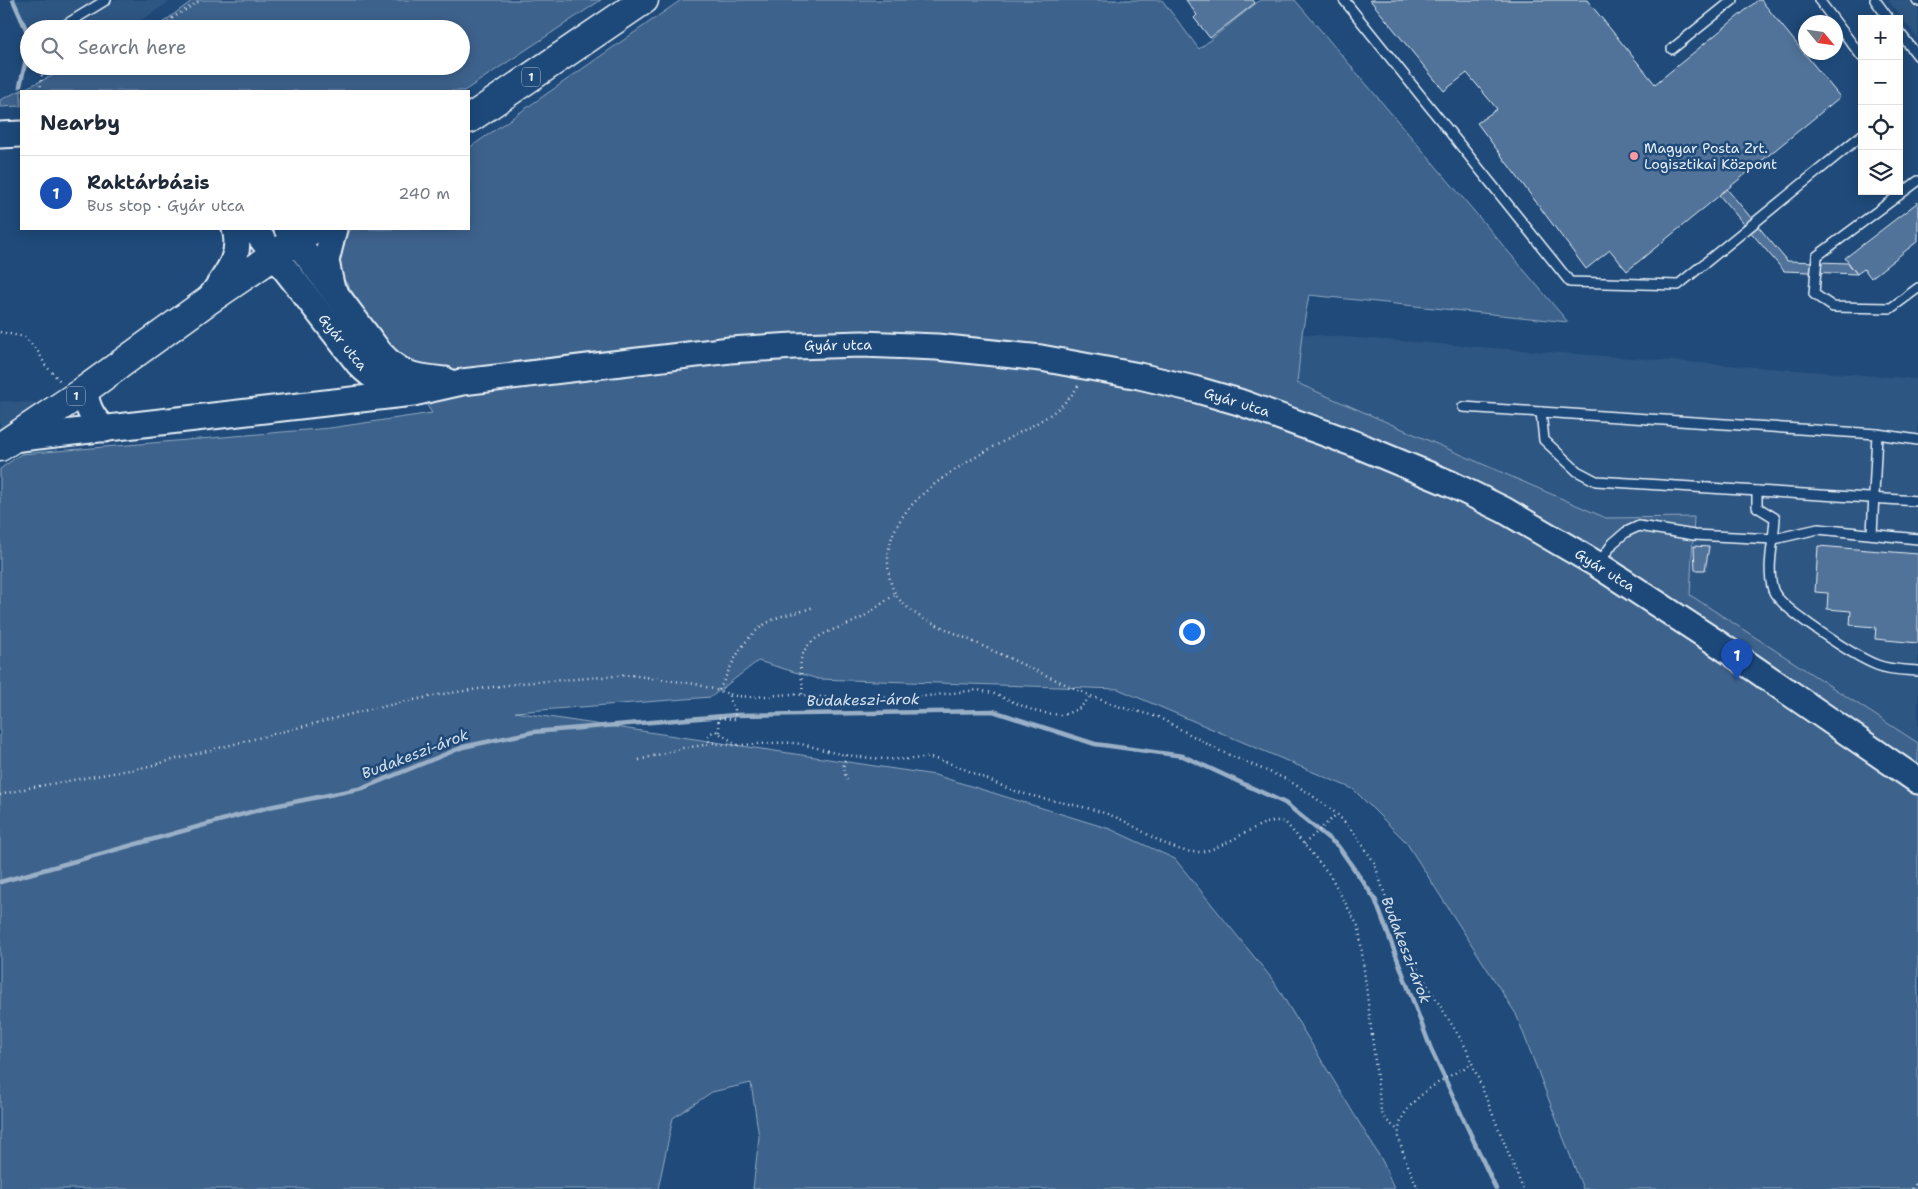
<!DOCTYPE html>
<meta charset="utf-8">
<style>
body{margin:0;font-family:"Shantell Sans",sans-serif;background:#f6f6f7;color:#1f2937}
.controls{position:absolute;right:15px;top:15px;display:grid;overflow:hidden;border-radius:0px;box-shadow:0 2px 12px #0003}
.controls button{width:45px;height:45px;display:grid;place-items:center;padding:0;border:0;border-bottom:1px solid #e0e1e3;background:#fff;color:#1f2937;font:25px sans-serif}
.compass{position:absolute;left:1798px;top:15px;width:45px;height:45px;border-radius:50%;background:#fff;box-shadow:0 2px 12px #0003;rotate:119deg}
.you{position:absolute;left:1191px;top:631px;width:18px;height:18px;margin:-12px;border:4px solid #fff;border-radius:50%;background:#1a73e8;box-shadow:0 0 0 8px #1a73e833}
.badge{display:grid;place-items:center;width:32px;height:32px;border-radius:50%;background:#845c67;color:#fff;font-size:16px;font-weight:700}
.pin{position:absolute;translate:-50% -41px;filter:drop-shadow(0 1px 2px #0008)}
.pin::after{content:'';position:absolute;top:26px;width:18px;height:15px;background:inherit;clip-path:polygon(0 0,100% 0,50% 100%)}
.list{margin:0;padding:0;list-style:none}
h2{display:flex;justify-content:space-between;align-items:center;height:65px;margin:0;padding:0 20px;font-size:21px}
h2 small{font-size:16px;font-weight:400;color:#747a83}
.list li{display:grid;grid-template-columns:32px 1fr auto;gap:15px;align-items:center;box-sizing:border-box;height:75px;padding:0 20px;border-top:1px solid #e0e1e3}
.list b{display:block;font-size:19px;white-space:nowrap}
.list p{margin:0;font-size:16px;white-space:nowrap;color:#747a83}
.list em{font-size:16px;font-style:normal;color:#747a83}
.icon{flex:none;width:28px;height:28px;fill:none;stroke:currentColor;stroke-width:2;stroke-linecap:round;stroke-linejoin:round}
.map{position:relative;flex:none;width:1918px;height:1189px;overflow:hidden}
.search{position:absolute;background:#fff;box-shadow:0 2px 12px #0003;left:20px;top:20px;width:450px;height:55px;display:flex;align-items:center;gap:12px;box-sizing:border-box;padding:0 18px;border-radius:28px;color:#747a83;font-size:19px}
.panel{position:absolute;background:#fff;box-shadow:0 2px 12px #0003;left:20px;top:90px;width:450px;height:140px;border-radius:0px}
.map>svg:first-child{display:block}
.built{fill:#2e5683}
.green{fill:#3c628c;stroke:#92aac2}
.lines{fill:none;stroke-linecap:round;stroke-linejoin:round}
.stream{stroke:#9ab0c7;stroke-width:4.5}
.building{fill:#517399;stroke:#e8f1f8}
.lane-casing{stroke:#e8f1f8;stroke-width:12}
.secondary-casing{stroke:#e8f1f8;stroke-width:29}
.primary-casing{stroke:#e8f1f8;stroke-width:31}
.path{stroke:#e8f1f8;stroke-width:2.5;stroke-dasharray:1 4;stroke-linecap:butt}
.lane{stroke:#1f4a7a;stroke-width:9}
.secondary{stroke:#1f4a7a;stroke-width:25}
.primary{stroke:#1f4a7a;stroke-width:28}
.poi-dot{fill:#ff9aa2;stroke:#1f4a7a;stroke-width:2}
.labels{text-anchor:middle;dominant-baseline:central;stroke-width:5;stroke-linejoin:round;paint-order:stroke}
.shield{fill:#1f4a7a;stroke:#acbfd2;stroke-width:1}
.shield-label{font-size:12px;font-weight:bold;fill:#e8f1f8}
.poi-label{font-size:14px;fill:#e8f1f8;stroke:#1f4a7a;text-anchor:start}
.street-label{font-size:14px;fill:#e8f1f8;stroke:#1f4a7a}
.water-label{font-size:15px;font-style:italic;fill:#d4e1ec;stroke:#1f4a7a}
</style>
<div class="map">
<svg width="1918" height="1189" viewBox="0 0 1918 1189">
<rect width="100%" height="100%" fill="#1f4a7a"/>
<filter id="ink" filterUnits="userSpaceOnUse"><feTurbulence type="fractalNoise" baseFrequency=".02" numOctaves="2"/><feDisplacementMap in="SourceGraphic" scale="10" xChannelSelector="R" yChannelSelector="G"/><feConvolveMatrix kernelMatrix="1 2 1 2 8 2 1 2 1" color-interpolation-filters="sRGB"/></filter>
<g filter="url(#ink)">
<g class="built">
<polygon points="11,0 172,0 128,29 30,29"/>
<polygon points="1888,0 1918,0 1918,39"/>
<polygon points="1302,334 1918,379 1918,743 1689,595 1694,517 1606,518 1297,383"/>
<polygon points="0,401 44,403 0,434"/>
</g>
<g class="green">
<polygon points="193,0 601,0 464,91 21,91 21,106 0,107 0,100 73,66 461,66 461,29 154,29"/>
<polygon points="681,0 1162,0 1199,49 1260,0 1295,0 1568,322 1309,295 1302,334 1297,383 1606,518 1694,517 1690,595 1918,743 1918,1189 1583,1189 1516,1014 1406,842 1353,789 1118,689 818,679 758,661 711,697 515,712 935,775 1110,829 1175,859 1273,980 1383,1162 1394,1189 753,1189 759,1137 751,1083 712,1092 673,1118 658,1189 0,1189 0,469 21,454 330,428 432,413 336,267 348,232 353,229 469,229 469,148"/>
</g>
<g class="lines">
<g class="stream">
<polyline points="13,0 29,36"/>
<polyline points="20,86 29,46"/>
<polyline points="0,882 269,807 363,788 463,747 533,732 735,715 993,711 1095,744 1183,756 1285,803 1338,846 1375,899 1431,1049 1496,1189"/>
</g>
</g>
<g class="building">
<polygon points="1186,0 1253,0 1255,3 1210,38 1194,18 1197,15"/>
<polygon points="1370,0 1587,0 1655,84 1758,0 1761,0 1840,97 1627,271 1610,250 1586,269 1477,123 1497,109 1467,73 1444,91"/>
<polygon points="1727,189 1787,261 1848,263 1857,274 1784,271 1719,195"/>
<polygon points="1918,202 1918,241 1871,278 1864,269 1857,274 1845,258"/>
<polygon points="1694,546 1709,547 1705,570 1695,570"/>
<polygon points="1818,546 1918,554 1918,643 1875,639 1876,627 1850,625 1851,611 1827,609 1828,593 1815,592"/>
</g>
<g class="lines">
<defs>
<g id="lane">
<polyline points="1344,0 1570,282 1678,285 1862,135"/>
<polyline points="1819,0 1862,57"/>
<polyline points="1875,0 1889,19"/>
<polyline points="1917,0 1918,1"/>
<polyline points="65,25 106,0"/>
<polyline points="1899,32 1918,56"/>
<polyline points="1672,49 1733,0"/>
<polyline points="1918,181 1817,256 1814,294 1833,307 1891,308 1918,288"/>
<polyline points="1463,407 1877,434 1872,534"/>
<polyline points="1541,412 1544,440 1577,471 1596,481 1918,501"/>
<polyline points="1877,434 1918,440"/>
<path d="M1757,491V507L1775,518C1774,541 1766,568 1773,590C1780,609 1856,657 1877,665C1889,670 1905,670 1918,671"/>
<polyline points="1599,563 1613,543 1626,532 1639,526 1694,535 1774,539 1818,529 1918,539"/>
</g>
<g id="secondary">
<polyline points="0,135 21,134"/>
<path d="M254,229L359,364C373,379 389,386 408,391"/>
<path d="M287,229L380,353C401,376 415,377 445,380"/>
<polyline points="331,285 326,261 334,229"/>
<path d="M210,298C225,276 243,257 235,229"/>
<path d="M85,390C86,406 92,419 105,429"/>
<polyline points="12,439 413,393 462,382 730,350 794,346 862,344 937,347 1041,358 1139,376 1194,389 1239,402 1355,444 1451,484 1504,510 1598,565 1717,643 1918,781"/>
</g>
<g id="primary">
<polyline points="469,119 644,0"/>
<polyline points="0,447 82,392 209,300 313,229"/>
</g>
</defs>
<use href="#lane" class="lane-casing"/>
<use href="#secondary" class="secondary-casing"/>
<use href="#primary" class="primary-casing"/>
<g class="path">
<polyline points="155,29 201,0"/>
<polyline points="40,91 43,66"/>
<polyline points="0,332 25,337 39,353 45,365 61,382"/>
<path d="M1078,386C1062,412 1035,424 1009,438C963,465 886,501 888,563C889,592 899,603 922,618L1091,696L1117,706L1158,717L1222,752L1286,779L1310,794L1337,814L1356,835L1374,862L1387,901L1412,960L1465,1046L1523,1189"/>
<path d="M719,690C735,659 744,631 779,617C791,613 803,612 815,606"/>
<path d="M802,694C804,682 798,667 802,656C811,631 844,629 863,617C874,610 883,602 895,595"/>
<polyline points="720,732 718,718 735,719 735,710 729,699 729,694"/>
<path d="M738,745L716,731L711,733L708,737L709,741C723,750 773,741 792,743C810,744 828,753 847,755C867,758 890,760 911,759C917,759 923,757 930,758C961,764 988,782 1018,792C1051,802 1088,805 1120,819C1143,830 1166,849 1192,852C1224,855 1264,811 1286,823L1330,875L1359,928L1381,1111L1385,1119L1399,1131"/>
<polyline points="846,755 843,768 848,783"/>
<polyline points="639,760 683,748 712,744"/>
<polyline points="0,795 28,788 141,768 371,709 443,694 521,683 630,675 696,684 736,696 753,697 792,694 833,698 918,697 978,690 992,693 1037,712 1060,715 1066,714 1080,708 1091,696"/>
<polyline points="1304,844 1337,814"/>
<path d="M1418,1189C1412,1173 1402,1155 1399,1137C1395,1102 1447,1077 1472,1064"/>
<polyline points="1912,1189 1918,1180"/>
</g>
<use href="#lane" class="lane"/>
<use href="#secondary" class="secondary"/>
<use href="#primary" class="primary"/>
</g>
</g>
<circle class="poi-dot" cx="1634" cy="156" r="5"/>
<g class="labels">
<g class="shield">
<rect x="522" y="67.5" width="18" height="19" rx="4"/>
<rect x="67" y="386.5" width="18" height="19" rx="4"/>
</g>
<g class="shield-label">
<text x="531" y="77">1</text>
<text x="76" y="396">1</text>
</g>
<g class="poi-label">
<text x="1644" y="148">Magyar Posta Zrt.<tspan x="1644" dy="16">Logisztikai Központ</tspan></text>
</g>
<g class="street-label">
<text transform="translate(343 342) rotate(51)">Gyár utca</text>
<text transform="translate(838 345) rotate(-1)">Gyár utca</text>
<text transform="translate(1237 402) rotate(17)">Gyár utca</text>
<text transform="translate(1605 570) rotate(32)">Gyár utca</text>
</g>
<g class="water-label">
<text transform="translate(863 700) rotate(-1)">Budakeszi-árok</text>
<text transform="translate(415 754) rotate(-21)">Budakeszi-árok</text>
<text transform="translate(1406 950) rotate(69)">Budakeszi-árok</text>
</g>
</g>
</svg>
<div class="controls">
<button>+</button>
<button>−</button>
<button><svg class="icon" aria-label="locate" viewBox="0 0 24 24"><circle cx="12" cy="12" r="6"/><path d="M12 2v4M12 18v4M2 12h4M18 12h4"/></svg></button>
<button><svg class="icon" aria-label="layers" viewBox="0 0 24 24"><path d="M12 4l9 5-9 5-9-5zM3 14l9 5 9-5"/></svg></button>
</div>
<svg class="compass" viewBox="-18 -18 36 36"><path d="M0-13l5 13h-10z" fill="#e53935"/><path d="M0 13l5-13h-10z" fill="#747a83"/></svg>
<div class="you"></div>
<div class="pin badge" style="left:1737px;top:680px;background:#1a4fb4">1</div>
<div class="search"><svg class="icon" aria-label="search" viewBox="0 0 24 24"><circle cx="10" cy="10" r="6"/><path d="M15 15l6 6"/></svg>Search here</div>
<section class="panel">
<h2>Nearby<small></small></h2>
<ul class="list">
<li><span class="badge" style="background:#1a4fb4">1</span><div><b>Raktárbázis</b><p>Bus stop · Gyár utca</p></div><em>240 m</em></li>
</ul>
</section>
</div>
